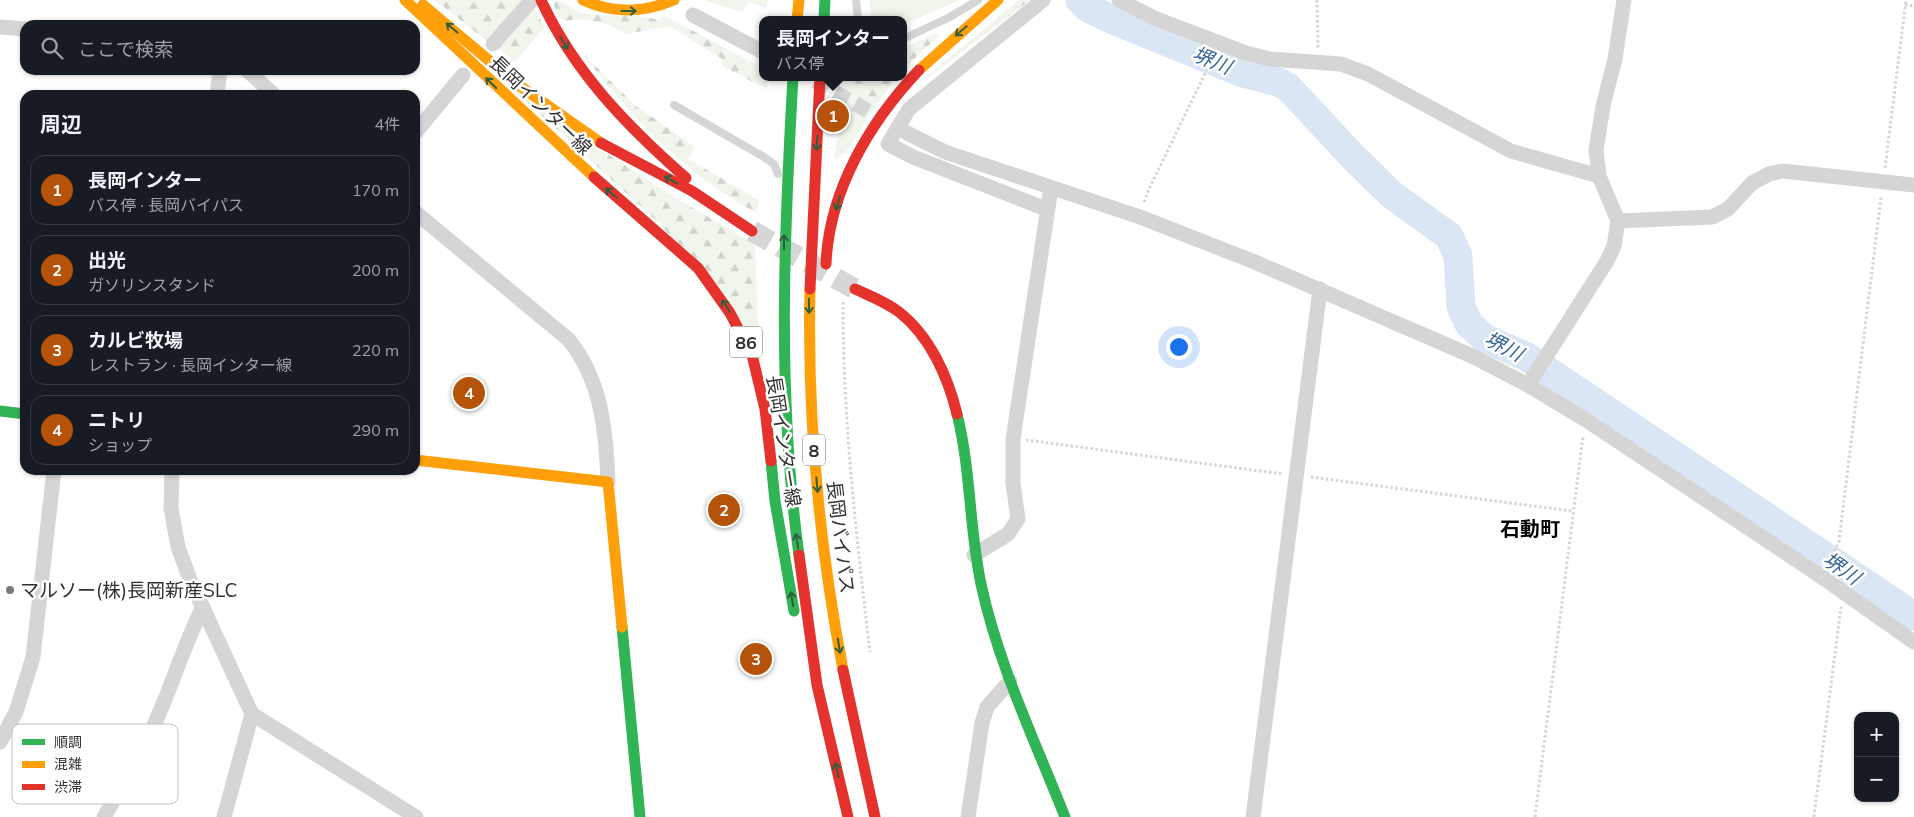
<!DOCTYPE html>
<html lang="ja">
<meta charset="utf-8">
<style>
body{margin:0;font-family:Mulish,"Noto Sans JP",sans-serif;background:#242831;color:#f1f3f6}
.controls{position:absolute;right:15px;bottom:15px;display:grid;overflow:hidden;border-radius:10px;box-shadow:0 1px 4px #0004}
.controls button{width:45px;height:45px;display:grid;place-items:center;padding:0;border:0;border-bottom:1px solid #363941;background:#171b24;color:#f1f3f6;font:25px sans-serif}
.you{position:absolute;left:1178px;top:346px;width:18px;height:18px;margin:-12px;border:4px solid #fff;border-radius:50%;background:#1a73e8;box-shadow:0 0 0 8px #1a73e833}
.badge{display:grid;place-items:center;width:32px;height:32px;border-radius:50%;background:#b45309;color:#fff;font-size:16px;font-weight:700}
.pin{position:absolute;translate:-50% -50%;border:2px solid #fff;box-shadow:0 1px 5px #0006}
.popup{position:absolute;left:759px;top:16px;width:148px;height:65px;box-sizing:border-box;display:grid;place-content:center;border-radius:10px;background:#171b24;filter:drop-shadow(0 1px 4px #0005);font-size:16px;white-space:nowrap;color:#9ea1a6}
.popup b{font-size:19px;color:#f1f3f6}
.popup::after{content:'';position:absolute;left:50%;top:100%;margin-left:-10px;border:10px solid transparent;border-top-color:#171b24}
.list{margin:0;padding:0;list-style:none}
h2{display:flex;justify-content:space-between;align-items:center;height:65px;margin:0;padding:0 20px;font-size:21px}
h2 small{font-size:16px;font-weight:400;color:#9ea1a6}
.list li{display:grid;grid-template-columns:32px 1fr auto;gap:15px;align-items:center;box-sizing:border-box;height:70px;margin:0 10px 10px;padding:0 10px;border:1px solid #363941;border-radius:15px}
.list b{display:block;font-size:19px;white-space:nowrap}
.list p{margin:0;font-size:16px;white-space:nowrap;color:#9ea1a6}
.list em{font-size:16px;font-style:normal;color:#9ea1a6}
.icon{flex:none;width:28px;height:28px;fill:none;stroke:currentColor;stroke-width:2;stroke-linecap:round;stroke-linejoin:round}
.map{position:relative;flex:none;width:1914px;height:817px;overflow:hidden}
.search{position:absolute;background:#171b24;box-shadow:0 1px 4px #0004;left:20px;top:20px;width:400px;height:55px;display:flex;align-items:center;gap:12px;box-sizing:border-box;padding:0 18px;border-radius:15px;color:#9ea1a6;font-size:19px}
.panel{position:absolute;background:#171b24;box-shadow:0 1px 4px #0004;left:20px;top:90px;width:400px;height:385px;border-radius:15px}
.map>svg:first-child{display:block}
.green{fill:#f1f6ed}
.forest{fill:url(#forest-firs)}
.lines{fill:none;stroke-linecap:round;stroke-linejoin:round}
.river{stroke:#dae6f4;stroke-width:29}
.street-tunnel{stroke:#d6d6d6;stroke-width:15;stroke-dasharray:15 8;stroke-linecap:butt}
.secondary-tunnel{stroke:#d6d6d6;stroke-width:21;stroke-dasharray:21 11;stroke-linecap:butt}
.path{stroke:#d5d5d5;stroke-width:3;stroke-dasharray:2.5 2.5;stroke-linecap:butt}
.lane{stroke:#d5d5d5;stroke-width:8}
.street{stroke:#d5d5d5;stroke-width:15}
.fast{stroke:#30b455;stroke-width:11}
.slow{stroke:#ff9f0a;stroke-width:11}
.jam{stroke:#e5322d;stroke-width:11}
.oneway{stroke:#315f3e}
.poi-dot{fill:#797979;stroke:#fff;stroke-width:2}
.labels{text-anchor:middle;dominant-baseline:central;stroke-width:5;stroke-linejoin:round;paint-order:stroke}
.shield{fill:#fff;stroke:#6f6f6f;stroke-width:1}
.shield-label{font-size:18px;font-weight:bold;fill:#313131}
.street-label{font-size:19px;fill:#313131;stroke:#fff}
.poi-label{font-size:19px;fill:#313131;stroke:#fff;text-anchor:start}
.water-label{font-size:20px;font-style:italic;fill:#386799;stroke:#fff}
.neighbourhood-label{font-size:20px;font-weight:bold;fill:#000;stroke:#fff}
.key{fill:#fff;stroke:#c1c1c1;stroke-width:1}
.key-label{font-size:14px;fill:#313131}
</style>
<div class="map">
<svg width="1914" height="817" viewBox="0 0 1914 817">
<defs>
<pattern id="forest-firs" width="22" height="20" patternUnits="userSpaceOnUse" patternTransform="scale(1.25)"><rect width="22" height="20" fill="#f1f6ed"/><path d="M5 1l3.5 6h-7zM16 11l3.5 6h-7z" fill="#cfd3cc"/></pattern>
</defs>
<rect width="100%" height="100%" fill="#fff"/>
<g class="green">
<polygon points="702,0 768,0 766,8 748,2 743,12"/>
<polygon points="869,0 960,0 903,25 903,20 872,20"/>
<polygon points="844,94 877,104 846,152 834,160"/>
</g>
<g class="forest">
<polygon points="435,0 523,0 487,41"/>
<path d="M552,0C565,0 571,10 583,13C612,19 645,10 670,26L625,34C606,21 587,17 565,21L558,17Z"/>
<polygon points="1019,0 1030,0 928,78 926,77"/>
<polygon points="534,9 545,27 515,62 498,48"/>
<polygon points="665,16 763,68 763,77 768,77 767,89 722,66 722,59 659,19"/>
<polygon points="935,33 939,36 903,69 903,49"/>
<path d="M583,54L636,106L695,147L688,159L759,200L757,213C687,176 630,117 583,54Z"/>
<polygon points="845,77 896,77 877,104 844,94"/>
<polygon points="501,78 600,149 674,197 755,244 759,345 660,224"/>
</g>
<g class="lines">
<polyline class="river" points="1080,0 1088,8 1111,19 1243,73 1278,82 1288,87 1354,158 1392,195 1449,236 1458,256 1461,307 1469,324 1484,338 1527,357 1914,616"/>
<polyline class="street-tunnel" points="815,81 884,120"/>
<polyline class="secondary-tunnel" points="752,231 855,289"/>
<g class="path">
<polyline points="1317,0 1318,49"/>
<polyline points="1905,5 1914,6"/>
<polyline points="1885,168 1906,0"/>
<polyline points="1144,202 1149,189 1213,57"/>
<path d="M843,302C843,419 856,535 870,652"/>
<polyline points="1026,440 1283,474"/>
<polyline points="1311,477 1572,511"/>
<polyline points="1828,565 1839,541 1881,197"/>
<polyline points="1535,817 1583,436"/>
<polyline points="1814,817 1841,607"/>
</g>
<g class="lane">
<polyline points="856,0 858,20"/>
<polyline points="903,39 950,17 978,0"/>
<polyline points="674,105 764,157 774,164 778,174"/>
</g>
<g class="street">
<polyline points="1043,0 909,109 888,144 913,157 1046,209"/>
<polyline points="1119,0 1154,18 1246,53 1270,59 1341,64 1368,74 1511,151 1599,176"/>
<polyline points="693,15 763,52"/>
<polyline points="0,27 25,29"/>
<polyline points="493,44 531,1"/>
<polyline points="247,70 274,95"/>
<polyline points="217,95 220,70"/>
<polyline points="415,133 463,75"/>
<polyline points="907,133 945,152 1140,217 1255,262 1472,356 1528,385 1586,420 1819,575 1914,642"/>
<path d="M415,212L568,339C602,380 606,431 608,482"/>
<polyline points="1618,221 1712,217 1728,209 1752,183 1769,174 1782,171 1914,185"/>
<polyline points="1528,385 1607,261 1614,246 1618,221 1599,176 1596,150 1603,106 1615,59 1624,0"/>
<polyline points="172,470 171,508 178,547 191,582 252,714 416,817"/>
<polyline points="974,555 1008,534 1018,519 1013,483 1013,439 1051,188"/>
<polyline points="0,742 16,712 33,657 54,470"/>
<path d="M104,817C123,784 143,752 158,716C174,680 185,642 203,607"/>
<polyline points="224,817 252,714"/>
<polyline points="968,817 982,723 987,707 1010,681"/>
<polyline points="1253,817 1320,289"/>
</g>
<g class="fast">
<polyline points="824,20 825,0"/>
<path d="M793,77C784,236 777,396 799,555"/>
<polyline points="0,411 25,414"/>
<path d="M957,414C971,469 969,528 981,584C998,664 1035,741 1065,817"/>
<polyline points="771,461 775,501 794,611"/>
<polyline points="622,627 640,817"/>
</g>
<g class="slow">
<polyline points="405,0 594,177"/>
<path d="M583,0C614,14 643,13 674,0"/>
<polyline points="423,5 517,84 601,143"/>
<polyline points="797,20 799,0"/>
<polyline points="919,70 998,0"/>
<path d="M810,289C807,418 819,544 843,670"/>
<polyline points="415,460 608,482 622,627"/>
</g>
<g class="jam">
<path d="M541,0C574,72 627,126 686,178"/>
<polyline points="601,143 692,191 752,231"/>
<polyline points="594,177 698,268 730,313 752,355 765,409 771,461"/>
<path d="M826,264C829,190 870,122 919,70"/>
<polyline points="810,289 820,77"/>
<path d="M855,289C870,296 886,302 899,312C930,336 948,377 957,414"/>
<polyline points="799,555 817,685 848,817"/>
<polyline points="843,670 875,817"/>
</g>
</g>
<defs><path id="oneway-shaft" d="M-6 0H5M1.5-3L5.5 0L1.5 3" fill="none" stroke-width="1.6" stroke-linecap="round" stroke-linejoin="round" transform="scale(1.25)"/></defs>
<g class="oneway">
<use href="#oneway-shaft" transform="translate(629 11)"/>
<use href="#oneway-shaft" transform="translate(452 28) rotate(-140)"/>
<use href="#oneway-shaft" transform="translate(961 31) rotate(140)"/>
<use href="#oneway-shaft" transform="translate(564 43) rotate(58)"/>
<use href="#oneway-shaft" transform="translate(491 83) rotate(-135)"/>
<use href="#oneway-shaft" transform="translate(817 143) rotate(93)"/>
<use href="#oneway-shaft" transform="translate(671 180) rotate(-151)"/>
<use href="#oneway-shaft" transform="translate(611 193) rotate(-140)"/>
<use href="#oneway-shaft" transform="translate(838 203) rotate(106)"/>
<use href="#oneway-shaft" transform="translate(784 242) rotate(-90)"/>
<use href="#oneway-shaft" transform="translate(726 306) rotate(-123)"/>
<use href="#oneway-shaft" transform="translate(809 306) rotate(89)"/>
<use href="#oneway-shaft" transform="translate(817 485) rotate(85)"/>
<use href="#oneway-shaft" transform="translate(797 541) rotate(-99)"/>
<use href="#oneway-shaft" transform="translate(792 599) rotate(-100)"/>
<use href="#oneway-shaft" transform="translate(839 646) rotate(81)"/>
<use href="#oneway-shaft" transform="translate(837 770) rotate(-103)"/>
</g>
<circle class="poi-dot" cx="10" cy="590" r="5"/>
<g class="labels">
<g class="shield">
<rect x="730" y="326.5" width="32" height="31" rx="4"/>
<rect x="803" y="434.5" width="22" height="31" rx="4"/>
</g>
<g class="shield-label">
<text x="746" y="342">86</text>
<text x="814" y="450">8</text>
</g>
<g class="street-label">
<text transform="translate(541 105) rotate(44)">長岡インター線</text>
<text transform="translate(784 441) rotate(81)">長岡インター線</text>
<text transform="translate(841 537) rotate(83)">長岡バイパス</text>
</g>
<g class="poi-label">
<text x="20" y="590">マルソー(株)長岡新産SLC</text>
</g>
<g class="water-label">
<text transform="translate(1212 60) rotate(22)">堺川</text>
<text transform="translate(1504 346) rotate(27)">堺川</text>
<text transform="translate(1842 568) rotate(34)">堺川</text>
</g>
<g class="neighbourhood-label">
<text x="1530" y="528">石動町</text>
</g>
</g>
<rect x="12" y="724" width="166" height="80" rx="8" class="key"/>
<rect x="22" y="739" width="23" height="6" fill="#30b455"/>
<rect x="22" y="761" width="23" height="7" fill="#ff9f0a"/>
<rect x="22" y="784" width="23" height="6" fill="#e5322d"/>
<g class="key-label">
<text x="54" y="747">順調</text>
<text x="54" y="769">混雑</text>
<text x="54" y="792">渋滞</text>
</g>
</svg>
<div class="controls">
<button>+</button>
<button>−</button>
</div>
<div class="you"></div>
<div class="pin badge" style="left:833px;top:116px">1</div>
<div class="popup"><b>長岡インター</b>バス停</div>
<div class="pin badge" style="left:724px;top:510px">2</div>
<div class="pin badge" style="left:756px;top:659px">3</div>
<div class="pin badge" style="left:469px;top:393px">4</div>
<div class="search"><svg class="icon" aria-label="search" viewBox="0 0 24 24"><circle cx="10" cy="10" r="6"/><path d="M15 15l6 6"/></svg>ここで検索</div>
<section class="panel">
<h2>周辺<small>4件</small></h2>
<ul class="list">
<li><span class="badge">1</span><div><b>長岡インター</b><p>バス停 · 長岡バイパス</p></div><em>170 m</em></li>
<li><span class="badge">2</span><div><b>出光</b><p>ガソリンスタンド</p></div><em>200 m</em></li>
<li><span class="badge">3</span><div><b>カルビ牧場</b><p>レストラン · 長岡インター線</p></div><em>220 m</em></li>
<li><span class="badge">4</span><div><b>ニトリ</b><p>ショップ</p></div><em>290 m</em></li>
</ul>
</section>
</div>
